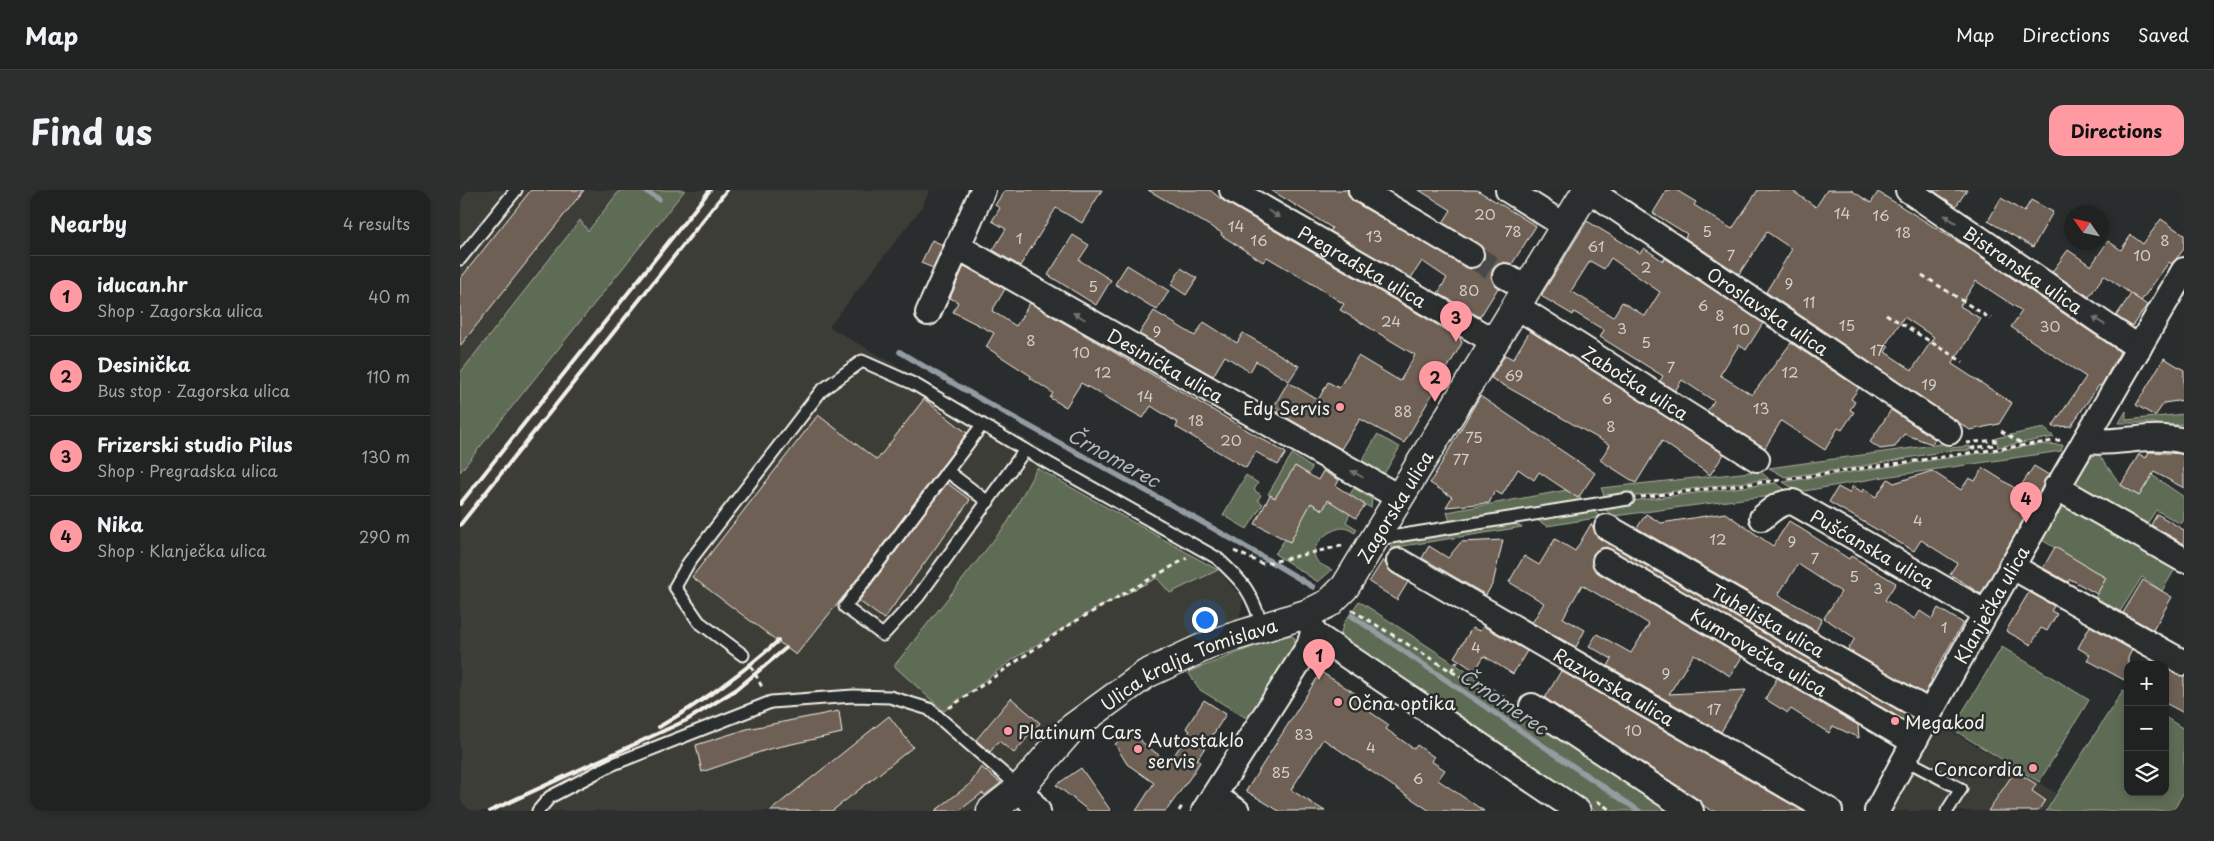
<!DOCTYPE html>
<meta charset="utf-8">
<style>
body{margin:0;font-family:"Playpen Sans",sans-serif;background:#2d2f2f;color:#f1f3f6}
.controls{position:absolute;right:15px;bottom:15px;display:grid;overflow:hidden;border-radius:10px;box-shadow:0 2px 8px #0003}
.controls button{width:45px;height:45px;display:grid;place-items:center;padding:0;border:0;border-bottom:1px solid #3d3f40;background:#202222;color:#f1f3f6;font:25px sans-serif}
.compass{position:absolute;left:1604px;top:15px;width:45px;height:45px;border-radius:50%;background:#202222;box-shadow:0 2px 8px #0003;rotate:304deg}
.you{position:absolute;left:744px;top:429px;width:18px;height:18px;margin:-12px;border:4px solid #fff;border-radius:50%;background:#1a73e8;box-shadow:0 0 0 8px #1a73e833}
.badge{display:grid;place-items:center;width:32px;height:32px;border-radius:50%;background:#ff9aa2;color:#111;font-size:16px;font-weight:700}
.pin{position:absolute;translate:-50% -41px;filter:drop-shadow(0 1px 2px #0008)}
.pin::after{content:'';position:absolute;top:26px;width:18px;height:15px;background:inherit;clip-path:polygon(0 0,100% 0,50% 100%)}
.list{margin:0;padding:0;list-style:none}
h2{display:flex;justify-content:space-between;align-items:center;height:65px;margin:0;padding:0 20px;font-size:21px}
h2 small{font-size:16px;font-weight:400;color:#a2a4a5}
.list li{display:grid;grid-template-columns:32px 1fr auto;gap:15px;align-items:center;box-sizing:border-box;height:80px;padding:0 20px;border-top:1px solid #3d3f40}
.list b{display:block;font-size:19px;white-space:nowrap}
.list p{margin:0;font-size:16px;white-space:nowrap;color:#a2a4a5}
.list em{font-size:16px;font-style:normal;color:#a2a4a5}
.icon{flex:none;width:28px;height:28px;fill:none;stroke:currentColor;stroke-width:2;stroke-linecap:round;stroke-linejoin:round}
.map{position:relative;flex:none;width:1724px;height:621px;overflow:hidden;border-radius:15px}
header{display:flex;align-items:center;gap:30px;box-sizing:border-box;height:70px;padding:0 25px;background:#202222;border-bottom:1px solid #3d3f40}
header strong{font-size:24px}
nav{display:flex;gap:28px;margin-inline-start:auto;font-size:18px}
.intro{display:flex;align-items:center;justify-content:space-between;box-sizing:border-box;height:120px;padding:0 30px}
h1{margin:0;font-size:35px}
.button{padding:12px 22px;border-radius:15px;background:#ff9aa2;color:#111;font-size:18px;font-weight:700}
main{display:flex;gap:30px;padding:0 30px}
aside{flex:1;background:#202222;border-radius:15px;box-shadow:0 2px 8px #0003}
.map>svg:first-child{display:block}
.built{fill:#3e3c39}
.green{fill:#5e6c54;stroke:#a9ae9e}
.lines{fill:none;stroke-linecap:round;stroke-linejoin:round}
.stream{stroke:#929ca2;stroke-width:5.5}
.building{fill:#6e6054;stroke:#f4f1e8;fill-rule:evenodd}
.street-tunnel{stroke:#484a4a;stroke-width:24;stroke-dasharray:24 12;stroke-linecap:butt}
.lane-casing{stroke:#f4f1e8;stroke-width:15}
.street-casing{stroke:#f4f1e8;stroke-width:28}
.secondary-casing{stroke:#f4f1e8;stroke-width:31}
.path{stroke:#f4f1e8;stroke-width:3;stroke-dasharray:5 4;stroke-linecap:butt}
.lane{stroke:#2a2d2e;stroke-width:11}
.street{stroke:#2a2d2e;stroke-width:24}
.secondary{stroke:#2a2d2e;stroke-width:28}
.rail{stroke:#f4f1e8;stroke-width:4}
.oneway{fill:#71726f}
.poi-dot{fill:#ff9aa2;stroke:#2a2d2e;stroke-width:2}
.labels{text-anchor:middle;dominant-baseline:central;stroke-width:5;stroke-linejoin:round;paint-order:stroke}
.number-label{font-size:15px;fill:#d2cdc3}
.street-label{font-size:18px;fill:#f4f1e8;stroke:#2a2d2e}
.poi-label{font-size:18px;fill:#f4f1e8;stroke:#2a2d2e;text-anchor:start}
.water-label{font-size:19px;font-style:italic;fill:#b3b9ba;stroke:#2a2d2e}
</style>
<header>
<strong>Map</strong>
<nav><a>Map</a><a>Directions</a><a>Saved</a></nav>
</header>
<div class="intro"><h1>Find us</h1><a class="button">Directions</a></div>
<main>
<aside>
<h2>Nearby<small>4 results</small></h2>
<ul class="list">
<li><span class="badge">1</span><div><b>iducan.hr</b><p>Shop · Zagorska ulica</p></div><em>40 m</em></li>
<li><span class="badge">2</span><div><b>Desinička</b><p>Bus stop · Zagorska ulica</p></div><em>110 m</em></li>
<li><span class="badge">3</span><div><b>Frizerski studio Pilus</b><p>Shop · Pregradska ulica</p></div><em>130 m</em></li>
<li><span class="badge">4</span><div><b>Nika</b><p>Shop · Klanječka ulica</p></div><em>290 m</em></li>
</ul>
</aside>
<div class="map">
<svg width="1724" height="621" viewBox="0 0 1724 621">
<rect width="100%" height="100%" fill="#2a2d2e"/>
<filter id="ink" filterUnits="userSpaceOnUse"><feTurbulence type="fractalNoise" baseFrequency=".02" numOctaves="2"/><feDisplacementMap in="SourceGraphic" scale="10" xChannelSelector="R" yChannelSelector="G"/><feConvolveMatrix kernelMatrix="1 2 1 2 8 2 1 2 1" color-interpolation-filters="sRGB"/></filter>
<g filter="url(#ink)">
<g class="built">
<polygon points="0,0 160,0 127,41 119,30 0,183"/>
<polygon points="225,0 470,0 462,17 369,137 586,261 549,332 435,475 484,521 552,470 623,426 697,388 710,402 758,380 783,409 779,431 527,616 515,621 0,621 0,282"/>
<polygon points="1474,531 1596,603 1584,621 1426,621"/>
</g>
<g class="green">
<polygon points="160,0 225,0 0,282 0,183 120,30 128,41"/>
<polygon points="1666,221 1666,230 1724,224 1724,234 1700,236 1695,233 1659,233"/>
<polygon points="1584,238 1594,247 1538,257 1536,248"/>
<polygon points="917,245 940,257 924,284 902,271"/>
<polygon points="1488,253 1489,258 1510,256 1510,260 1486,261 1392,278 1325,287 1309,278"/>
<polygon points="1582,254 1603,255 1601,261 1424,287 1339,302 1323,292"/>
<polygon points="1636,261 1661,295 1679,306 1692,285 1724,307 1724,330 1721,334 1696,320 1683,340 1610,299"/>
<polygon points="832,264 852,278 848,284 835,276 828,288 827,314 808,304"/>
<polygon points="577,278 758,380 710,403 697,388 623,426 552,470 484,521 434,476 548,332"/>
<polygon points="1300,281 1309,289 1146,310 1141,298"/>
<polygon points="786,285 798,293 794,300 801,305 798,310 803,314 787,339 763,325"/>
<polygon points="1315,293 1334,305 1290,308 1154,326 1142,318 1172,311"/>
<path d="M894,298L912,309L911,318L897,310L888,323L890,324L886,332L897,339L895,343C891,341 887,338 884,338C870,337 845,358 858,372C861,375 868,378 872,380L858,392L815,364L825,349L830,352L847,311L863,320L870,306L884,313Z"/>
<polygon points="1107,300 1121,308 1121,312 990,332 987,322"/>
<polygon points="1603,308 1718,374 1702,401 1682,387 1656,428 1632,413 1646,388 1580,349"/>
<polygon points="1131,320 1142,327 1087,336 1075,329"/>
<polygon points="1050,332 1062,337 931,358 934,352"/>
<polygon points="899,411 1219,621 1135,621 879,448 884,433"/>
<polygon points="831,445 835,448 834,454 788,529 740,500 728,482 808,451"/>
<polygon points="1542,457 1629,510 1579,592 1492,539"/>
<polygon points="1663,500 1668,503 1668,602 1705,602 1705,527 1724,539 1724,602 1713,621 1586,621"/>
</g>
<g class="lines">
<g class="stream">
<polyline points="184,0 199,9"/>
<path d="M440,162C576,244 718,314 853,397"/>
<polyline points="892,426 1179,621"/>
</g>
</g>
<g class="building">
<polygon points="71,0 124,0 0,156 0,89"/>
<polygon points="545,0 642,0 622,33 596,18 560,76 533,60 546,39 532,31 540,18 535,15"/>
<polygon points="688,0 750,0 765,12 1000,148 1002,153 944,253 900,229 881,259 817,222 819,219 814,216 828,192 858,210 868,192 879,198 898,166 940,191 955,165 880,120 884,114 854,95 807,67 803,72 761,45 762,43"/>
<polygon points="811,0 887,0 889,7 894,12 1010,79 1017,77 1023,72 1025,65 1023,58 983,33 991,20 959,0 1017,0 1076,36 1052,74 1044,72 1033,79 1031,87 1038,98 1020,127 978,103 987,88 962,71 951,88 870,41 872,38"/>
<path d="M1207,0H1216L1236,12L1234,15L1272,39L1298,0H1331L1356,17L1367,0H1391L1411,13L1418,2L1508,58L1660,162L1641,196L1639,195L1611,236L1592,237L1626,187L1551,137L1562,121L1516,91L1500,116L1521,129L1492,174L1552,213L1539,234L1510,240L1306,102L1332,59L1307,42L1279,84L1225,48L1227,44L1193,23ZM1444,127L1474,147L1452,180L1425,162L1429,156L1426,154Z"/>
<polygon points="1472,0 1507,0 1496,16"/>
<polygon points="1541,8 1564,22 1571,10 1593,22 1573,57 1528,31"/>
<polygon points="1701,29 1724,45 1724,59 1712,74 1709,72 1681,111 1644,85 1629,107 1592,82 1608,60 1631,76 1648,51 1661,60 1671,45 1683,54"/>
<path d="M1127,31L1180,63L1184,58L1203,71L1205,68L1303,133L1286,160L1279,155L1260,185L1292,205L1331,153L1399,198L1391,209L1395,212L1390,220L1394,222L1382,240L1378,238L1365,260L1321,231L1305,258L1247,221L1254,211L1222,190L1215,201L1200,191L1203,186L1140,147L1144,140L1114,122L1113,125L1081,106ZM1151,68L1200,102L1185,126L1162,112L1153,127L1111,101L1130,71L1144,79Z"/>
<polygon points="613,45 629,55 619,70 651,90 636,115 588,85"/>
<polygon points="472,50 483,55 473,78 461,73"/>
<polygon points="667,75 709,101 697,120 655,94"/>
<polygon points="504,76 545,99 532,121 556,136 570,113 826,263 818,275 796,262 786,278 716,237 718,233 691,216 683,228 621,193 606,217 590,208 593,203 570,188 571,186 526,157 534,143 493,122 498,112 490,108"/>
<polygon points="721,78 737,88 726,105 711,95"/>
<polygon points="1671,104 1687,115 1672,136 1656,126"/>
<polygon points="694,121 735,146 744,132 777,153 783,143 839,176 829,191 796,171 790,182 765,166 753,186 679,144"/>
<polygon points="1070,141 1264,264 1250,285 1202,251 1176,293 1140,270 1150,255 1031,188 1045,165 1053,169"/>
<polygon points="1704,168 1724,180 1724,210 1704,213 1695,226 1676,215"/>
<polygon points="1020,206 1135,283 1118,308 1079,282 1074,290 1058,279 1042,305 1035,301 1029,313 986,317 992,307 970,293"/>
<polygon points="464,209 507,243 387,402 336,465 232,387 358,225 417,270"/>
<polygon points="1431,220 1475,249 1472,254 1444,244 1435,257 1420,259 1410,252"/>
<polygon points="1689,262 1724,264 1724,298 1694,282 1679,306 1661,295 1679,264 1686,268"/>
<polygon points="835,276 858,290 863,281 879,290 876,296 905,315 896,328 868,310 863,320 851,313 830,352 795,334 810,305 815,308"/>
<polygon points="1574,276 1589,285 1521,404 1490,384 1497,373 1461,350 1454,361 1369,312 1378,297 1389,303 1393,296 1402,302 1404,299 1416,307 1428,289 1434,293 1472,281 1501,300 1509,288 1515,291 1523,278 1558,300"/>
<polygon points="487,293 510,310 424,429 399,411"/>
<polygon points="1265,323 1313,356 1329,331 1389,369 1391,366 1436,393 1425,410 1455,429 1460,421 1472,429 1478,418 1503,433 1471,489 1472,490 1465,504 1388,460 1395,448 1364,428 1381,402 1338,374 1318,405 1362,429 1356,441 1177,338 1186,324 1201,333"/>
<polygon points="1697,324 1724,340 1724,354 1691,335"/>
<polygon points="1131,334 1140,349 1450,527 1447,532 1146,357 1139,359 1133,364 1133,377 1138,383 1282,467 1270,486 1234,464 1209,504 1286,500 1261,542 1148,476 1152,469 1129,456 1137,444 1171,463 1189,434 1157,414 1156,415 1122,395 1103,428 1125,440 1116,457 1072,433 1084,413 1049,392 1064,366 1079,375 1095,349 1115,361"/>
<polygon points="1043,350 1033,393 1026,405 962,368 969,356 988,368 1001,352"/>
<polygon points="1595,357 1646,388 1637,404 1610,389 1608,392 1583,378"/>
<polygon points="923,370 932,383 948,392 937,410 909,392"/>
<polygon points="1683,390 1712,407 1693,440 1663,423"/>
<polygon points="1569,402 1594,416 1591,421 1597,424 1587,441 1581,438 1571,455 1546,441"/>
<polygon points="1023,436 1067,461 1053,484 1024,466 1015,481 994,467 1012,438 1020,441"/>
<polygon points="1630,436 1672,460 1668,468 1668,492 1627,470 1630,465 1618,458"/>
<polygon points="1708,480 1724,487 1724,523 1705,513 1705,484"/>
<polygon points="1101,481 1343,621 1252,621 1244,616 1239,610 1085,508"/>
<polygon points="861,482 901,507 897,513 929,535 926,539 954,559 957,555 974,567 971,571 985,580 978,590 1024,621 970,621 863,549 831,600 865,621 819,621 786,601"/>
<polygon points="1317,488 1398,535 1399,548 1373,536 1369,543 1331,519 1328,523 1305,509"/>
<polygon points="551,508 580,533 554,563 539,551 530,562 516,550"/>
<polygon points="744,510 766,524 737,570 740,572 732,585 706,621 676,621 694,593 667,574 655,554 675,539 682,552 709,573 730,541 726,538"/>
<polygon points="379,521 382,543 309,559 242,582 236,555 287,539"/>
<polygon points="429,526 453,557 372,621 310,621"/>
<polygon points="521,577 541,593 525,605 522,603 499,621 475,621 511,593"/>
<polygon points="621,578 635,598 651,621 629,621 596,595"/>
<polygon points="1555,581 1576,594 1572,601 1585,610 1578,621 1528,621"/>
</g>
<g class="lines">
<polyline class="street-tunnel" points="1011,65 1045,86"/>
<defs>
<g id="lane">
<polyline points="0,69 56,0"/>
<polyline points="522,235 385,417 423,445 458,407 565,260"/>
<polyline points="487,281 528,312"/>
<polyline points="918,349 1168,309"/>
<path d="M283,465L239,432L215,397L229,372L361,201L402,171L454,194L565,260L757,368C785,394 791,401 803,438"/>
<polyline points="1444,569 1501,599 1487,621"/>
<polyline points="78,621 90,607 151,575 311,512 393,506 430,507 469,519 560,598"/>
</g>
<g id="street">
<path id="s1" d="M772,0L1035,152"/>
<polyline points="901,0 1011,65"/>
<polyline points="1048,0 1105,36"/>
<path id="s2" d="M1129,0L1489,242"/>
<path id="s3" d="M1448,0L1679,158"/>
<path id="s4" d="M497,56L940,308"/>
<polyline points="1045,86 1066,98"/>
<path id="s5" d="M1056,116L1297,269"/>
<polyline points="468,123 523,0"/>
<path d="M1625,251C1659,255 1691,242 1724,251"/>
<polyline points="1596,297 1724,370"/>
<path id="s6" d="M1302,328C1311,320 1320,312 1333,312L1524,422"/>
<path id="s7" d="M1147,337L1469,522"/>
<path id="s8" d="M939,371L1370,621"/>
<path id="s9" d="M1145,371L1454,552"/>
<polyline points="1551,376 1724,473"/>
<polyline points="853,443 1118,621"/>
<polyline points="1072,516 1231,621"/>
<polyline points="560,598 578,621"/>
<polyline points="754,606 777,621"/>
<polyline points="744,621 849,456 853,443 850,429"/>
<path id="s10" d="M1417,621C1514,437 1620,260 1724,80"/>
</g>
<g id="secondary">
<path id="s11" d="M531,621L560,598L612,538L686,484L751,454L849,423L869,413L885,397L1127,0"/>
</g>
</defs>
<use href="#lane" class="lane-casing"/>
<use href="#street" class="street-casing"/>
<use href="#secondary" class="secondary-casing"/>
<g class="path">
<polyline points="1462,85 1531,129"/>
<polyline points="1426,124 1503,172"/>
<polyline points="1541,241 1563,254"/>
<polyline points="1506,253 1535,250 1535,255 1512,258 1512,262"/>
<polyline points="1328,289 1601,250"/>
<polyline points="1181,307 1321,290"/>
<polyline points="774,361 803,374 885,355"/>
<polyline points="892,420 1051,518"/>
<polyline points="291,476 303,499"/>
<polyline points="991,481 997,472"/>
<polyline points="489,518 609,435 727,368"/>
<polyline points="1137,611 1152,621"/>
<polyline points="719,621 723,614"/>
</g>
<use href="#lane" class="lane"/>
<use href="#street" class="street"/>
<use href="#secondary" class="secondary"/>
<g class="rail">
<polyline points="0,314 250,0"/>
<polyline points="0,335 267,0"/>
<path d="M199,537C242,512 281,484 318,451"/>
<polyline points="30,621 227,530 277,499 326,458"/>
</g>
</g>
<defs><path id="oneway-solid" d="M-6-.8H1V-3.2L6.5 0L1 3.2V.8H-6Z" transform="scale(1.25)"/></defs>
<g class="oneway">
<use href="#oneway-solid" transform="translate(814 24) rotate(30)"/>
<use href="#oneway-solid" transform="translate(1490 29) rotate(-146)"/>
<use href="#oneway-solid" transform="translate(619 126) rotate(-150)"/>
<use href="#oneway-solid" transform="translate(1639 131) rotate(-146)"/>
<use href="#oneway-solid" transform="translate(897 284) rotate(-150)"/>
</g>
</g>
<g class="poi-dot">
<circle cx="880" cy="217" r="5"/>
<circle cx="878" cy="512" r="5"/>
<circle cx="1435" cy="531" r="5"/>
<circle cx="548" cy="541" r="5"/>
<circle cx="678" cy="559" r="5"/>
<circle cx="1573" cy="578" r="5"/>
</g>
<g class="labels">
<g class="number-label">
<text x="1382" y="22">14</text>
<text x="1025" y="23">20</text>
<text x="1421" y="24">16</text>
<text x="776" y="35">14</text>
<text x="1053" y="40">78</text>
<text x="1247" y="40">5</text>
<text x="1443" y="41">18</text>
<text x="914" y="45">13</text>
<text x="559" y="47">1</text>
<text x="799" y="49">16</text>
<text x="1705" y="49">8</text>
<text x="1136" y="55">61</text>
<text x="1271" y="64">7</text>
<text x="1682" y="64">10</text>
<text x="1186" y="76">2</text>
<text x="1329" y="92">9</text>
<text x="633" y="95">5</text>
<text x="1009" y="99">80</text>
<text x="1349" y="111">11</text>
<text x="1243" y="114">6</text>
<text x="1260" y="124">8</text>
<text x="931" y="130">24</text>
<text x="1387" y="134">15</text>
<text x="1590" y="135">30</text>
<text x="1162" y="137">3</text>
<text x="1281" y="138">10</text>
<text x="697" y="140">9</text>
<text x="571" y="149">8</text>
<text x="1186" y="151">5</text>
<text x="1417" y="159">17</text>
<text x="621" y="161">10</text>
<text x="1211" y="176">7</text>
<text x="643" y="181">12</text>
<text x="1330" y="181">12</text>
<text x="1054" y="184">69</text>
<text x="1469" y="193">19</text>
<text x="685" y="205">14</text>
<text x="1147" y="207">6</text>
<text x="1301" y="217">13</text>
<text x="943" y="220">88</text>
<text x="736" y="229">18</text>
<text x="1151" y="235">8</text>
<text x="1014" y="246">75</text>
<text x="771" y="249">20</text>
<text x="1001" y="268">77</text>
<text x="1458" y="329">4</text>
<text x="1258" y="348">12</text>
<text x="1332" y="350">9</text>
<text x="1355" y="367">7</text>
<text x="1394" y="385">5</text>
<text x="1418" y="397">3</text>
<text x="1484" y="436">1</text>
<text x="1016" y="456">4</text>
<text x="1206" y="482">9</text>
<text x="1254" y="518">17</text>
<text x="1173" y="539">10</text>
<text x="844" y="543">83</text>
<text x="911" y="556">4</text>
<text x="821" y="581">85</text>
<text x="958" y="587">6</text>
</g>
<g class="street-label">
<text stroke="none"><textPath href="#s1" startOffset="151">Pregradska ulica</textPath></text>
<text stroke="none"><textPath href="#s3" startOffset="140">Bistranska ulica</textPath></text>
<text stroke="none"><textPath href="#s2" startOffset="216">Oroslavska ulica</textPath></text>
<text stroke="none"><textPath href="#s4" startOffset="240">Desinićka ulica</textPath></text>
<text stroke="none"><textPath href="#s5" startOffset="142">Zabočka ulica</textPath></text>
<text stroke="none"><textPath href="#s11" startOffset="522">Zagorska ulica</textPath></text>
<text stroke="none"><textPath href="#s6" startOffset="128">Pušćanska ulica</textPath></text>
<text stroke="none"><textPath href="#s10" startOffset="236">Klanječka ulica</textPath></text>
<text stroke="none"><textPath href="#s7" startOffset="186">Tuheljska ulica</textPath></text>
<text stroke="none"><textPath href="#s9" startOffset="179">Kumrovečka ulica</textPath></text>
<text stroke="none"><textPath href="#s11" startOffset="251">Ulica kralja Tomislava</textPath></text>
<text stroke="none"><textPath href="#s8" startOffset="249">Razvorska ulica</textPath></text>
</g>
<g class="poi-label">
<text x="870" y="217" text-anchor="end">Edy Servis</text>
<text x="888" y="512">Očna optika</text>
<text x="1445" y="531">Megakod</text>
<text x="558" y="541">Platinum Cars</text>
<text x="688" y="549">Autostaklo<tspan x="688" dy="21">servis</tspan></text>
<text x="1563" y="578" text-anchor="end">Concordia</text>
</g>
<g class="water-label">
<text transform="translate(654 267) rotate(29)">Črnomerec</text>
<text transform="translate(1044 511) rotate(34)">Črnomerec</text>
</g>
</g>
</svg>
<div class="controls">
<button>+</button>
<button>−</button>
<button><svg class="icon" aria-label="layers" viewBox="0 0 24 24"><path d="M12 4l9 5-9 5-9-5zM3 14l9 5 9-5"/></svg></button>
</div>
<svg class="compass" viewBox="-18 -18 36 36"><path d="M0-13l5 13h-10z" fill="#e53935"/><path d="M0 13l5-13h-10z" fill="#a2a4a5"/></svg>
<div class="you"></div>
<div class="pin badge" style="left:859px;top:490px">1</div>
<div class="pin badge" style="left:975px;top:212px">2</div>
<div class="pin badge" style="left:996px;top:152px">3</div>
<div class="pin badge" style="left:1566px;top:333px">4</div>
</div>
</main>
